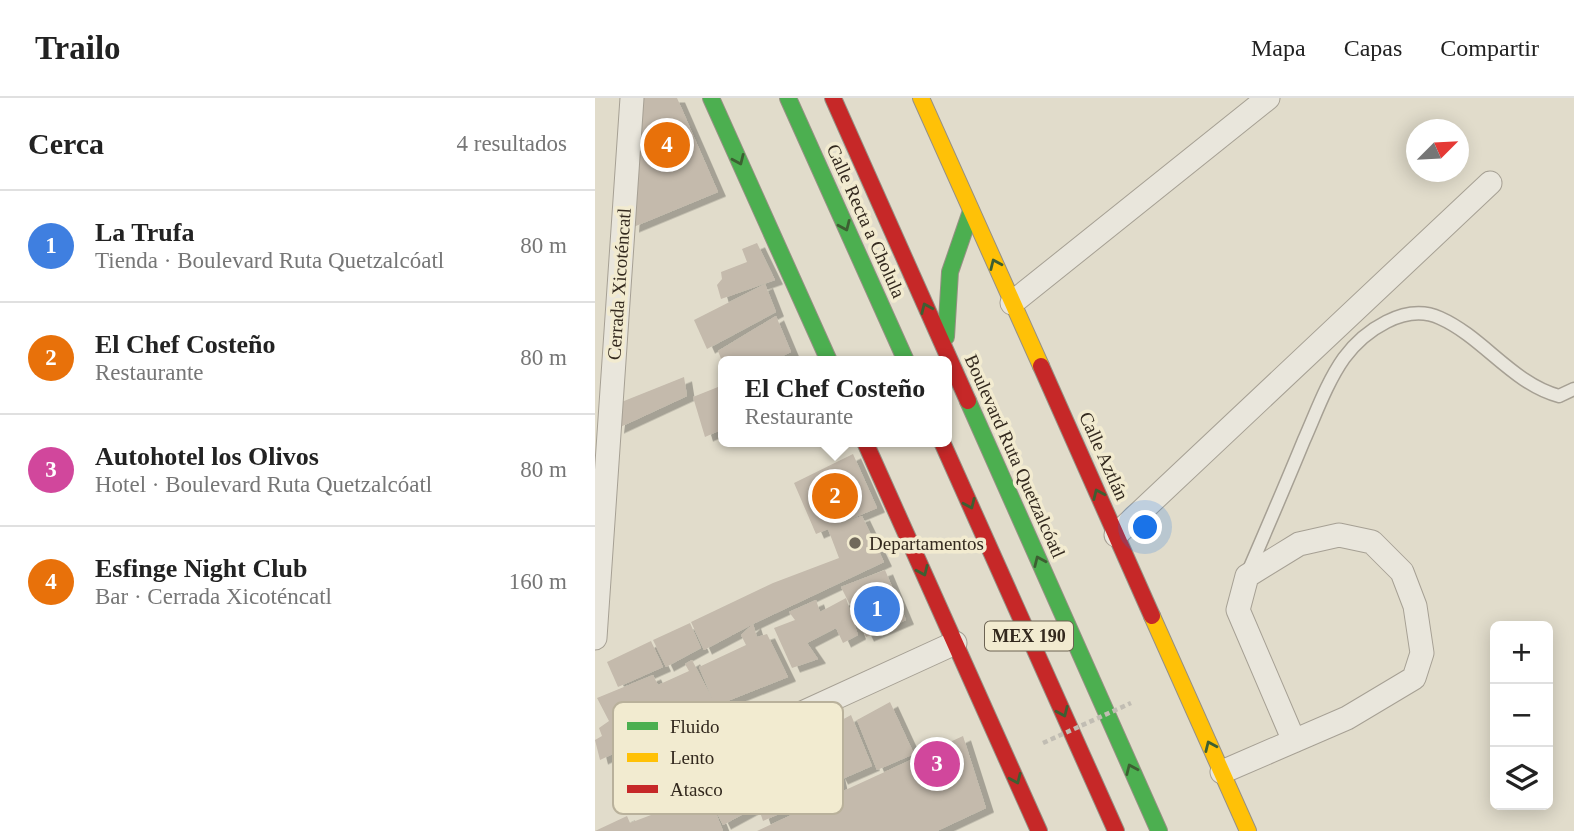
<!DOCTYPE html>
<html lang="es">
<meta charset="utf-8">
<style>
body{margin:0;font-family:"Times New Roman",serif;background:#f2f2f2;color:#222}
.controls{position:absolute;right:21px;bottom:21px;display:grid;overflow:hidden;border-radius:10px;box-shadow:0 4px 18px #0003}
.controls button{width:63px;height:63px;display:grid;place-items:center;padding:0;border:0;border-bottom:2px solid #e0e0e0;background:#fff;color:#222;font:35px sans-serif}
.compass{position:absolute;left:811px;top:21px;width:63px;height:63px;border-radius:50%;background:#fff;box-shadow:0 4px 18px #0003;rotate:66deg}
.you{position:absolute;left:551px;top:430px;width:24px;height:24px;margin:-18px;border:5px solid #fff;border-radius:50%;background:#1a73e8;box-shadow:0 0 0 10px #1a73e833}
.badge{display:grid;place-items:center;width:46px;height:46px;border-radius:50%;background:#70685b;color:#fff;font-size:23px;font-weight:700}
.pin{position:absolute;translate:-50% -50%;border:4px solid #fff;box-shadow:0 2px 7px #0006}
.popup{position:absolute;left:123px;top:258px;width:234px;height:91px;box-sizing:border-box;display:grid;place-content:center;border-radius:10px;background:#fff;filter:drop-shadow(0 2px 5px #0005);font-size:23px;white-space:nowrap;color:#767676}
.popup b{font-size:26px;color:#222}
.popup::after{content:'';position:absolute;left:50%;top:100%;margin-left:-14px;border:14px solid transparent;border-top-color:#fff}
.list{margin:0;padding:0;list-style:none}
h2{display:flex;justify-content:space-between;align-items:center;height:91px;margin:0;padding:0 28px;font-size:30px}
h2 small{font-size:23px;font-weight:400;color:#767676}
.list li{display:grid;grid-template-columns:46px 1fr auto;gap:21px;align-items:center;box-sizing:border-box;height:112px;padding:0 28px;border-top:2px solid #e0e0e0}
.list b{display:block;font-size:26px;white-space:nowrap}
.list p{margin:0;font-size:23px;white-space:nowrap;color:#767676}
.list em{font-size:23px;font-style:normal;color:#767676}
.icon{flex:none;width:38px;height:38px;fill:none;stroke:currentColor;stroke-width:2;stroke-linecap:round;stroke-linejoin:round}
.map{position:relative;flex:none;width:979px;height:733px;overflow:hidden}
header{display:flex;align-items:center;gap:42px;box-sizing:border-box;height:98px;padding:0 35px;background:#fff;border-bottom:2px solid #e0e0e0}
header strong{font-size:33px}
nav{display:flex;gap:38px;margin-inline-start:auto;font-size:24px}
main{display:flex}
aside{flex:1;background:#fff}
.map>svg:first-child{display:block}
.building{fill:#c4baac;filter:url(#shadow)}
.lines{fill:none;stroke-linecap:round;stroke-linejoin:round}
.lane-casing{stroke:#a6a094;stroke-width:15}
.street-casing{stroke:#a6a094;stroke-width:25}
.fast-casing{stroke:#969084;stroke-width:18}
.slow-casing{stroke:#969084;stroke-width:18}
.jam-casing{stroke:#969084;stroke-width:18}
.lane{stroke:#e9e6dc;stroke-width:12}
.street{stroke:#e9e6dc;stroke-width:23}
.fast{stroke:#4caf50;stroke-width:16}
.slow{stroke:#ffc107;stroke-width:16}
.jam{stroke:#c62828;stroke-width:16}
.path-bridge{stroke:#c1bdb3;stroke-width:4.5;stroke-dasharray:5 3.5;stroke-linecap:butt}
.oneway{stroke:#3d5f32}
.poi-dot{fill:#70685b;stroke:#f2ebd0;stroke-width:2.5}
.labels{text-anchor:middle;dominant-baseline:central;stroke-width:7;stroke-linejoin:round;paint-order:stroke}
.shield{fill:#f2ebd0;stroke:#6c6353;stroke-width:2}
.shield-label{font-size:18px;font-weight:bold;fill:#33291e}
.street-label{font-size:19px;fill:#33291e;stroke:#f2ebd0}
.poi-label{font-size:19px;fill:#33291e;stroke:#f2ebd0;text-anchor:start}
.key{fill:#f2ebd0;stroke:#b9b19b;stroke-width:2}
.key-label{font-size:19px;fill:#33291e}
</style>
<header>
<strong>Trailo</strong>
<nav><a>Mapa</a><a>Capas</a><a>Compartir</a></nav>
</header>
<main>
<aside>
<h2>Cerca<small>4 resultados</small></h2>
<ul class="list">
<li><span class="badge" style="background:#3f7fe0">1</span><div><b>La Trufa</b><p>Tienda · Boulevard Ruta Quetzalcóatl</p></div><em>80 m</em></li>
<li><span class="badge" style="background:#e8710a">2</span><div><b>El Chef Costeño</b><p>Restaurante</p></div><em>80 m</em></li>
<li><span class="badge" style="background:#d1479c">3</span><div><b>Autohotel los Olivos</b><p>Hotel · Boulevard Ruta Quetzalcóatl</p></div><em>80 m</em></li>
<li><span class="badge" style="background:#e8710a">4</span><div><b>Esfinge Night Club</b><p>Bar · Cerrada Xicoténcatl</p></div><em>160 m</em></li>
</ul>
</aside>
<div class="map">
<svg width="979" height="733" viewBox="0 0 979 733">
<defs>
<filter id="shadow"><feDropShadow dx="8" dy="4.5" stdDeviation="0" flood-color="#0004"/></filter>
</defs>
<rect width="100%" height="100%" fill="#e1dccb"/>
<g class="building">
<polygon points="46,0 82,0 123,94 36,130"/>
<polygon points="162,145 180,182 126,201 122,187 127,181 126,174 152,164 147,151"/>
<polygon points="170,186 181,214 112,251 99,222"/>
<polygon points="181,218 196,254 177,263 127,263 123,253"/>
<polygon points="89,279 92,298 21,331 24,305"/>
<polygon points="128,287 128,331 110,339 98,299"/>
<polygon points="258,356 282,410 244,426 267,418 289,464 158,526 162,539 172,536 193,579 120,608 46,643 29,607 43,644 5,662 0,642 7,638 4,630 14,623 2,600 58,577 63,587 94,573 90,566 97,562 117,600 104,569 151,547 146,537 158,526 109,552 96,524 178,485 244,460 233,431 221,436 199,385"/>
<polygon points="290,472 311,522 271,539 246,489"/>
<polygon points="251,500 263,537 248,545 241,530 212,545 223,561 197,570 179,530 200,522 194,514 221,502 225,514"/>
<polygon points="95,525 106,550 71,569 58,542"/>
<polygon points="56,543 68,569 23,589 12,564"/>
<polygon points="295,604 319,656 282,672 262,622"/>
<polygon points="256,617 277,668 245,682 242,676 246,694 368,638 391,710 342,733 162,733 233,700 229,691 197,681 198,662 214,665 231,655 221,636"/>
<polygon points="184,657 204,707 168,723 163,708 128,727 118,707 128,733 0,733 32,718 35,725 77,709 123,684 116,669 132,659 143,679 150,677 148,672"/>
</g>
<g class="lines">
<defs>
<path id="lane" d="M653,474C672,430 691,386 709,342C721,315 732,284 749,260C769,233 810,204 845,220C888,239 918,286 964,298L979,291"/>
<g id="street">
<polyline points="417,205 673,0"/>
<polyline points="521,437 895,85"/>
<polyline points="0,540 37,0"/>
<polyline points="627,674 752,620 819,580 827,555 820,508 807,474 777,444 744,437 704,446 652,478 643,512 699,643"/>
<polyline points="65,680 360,545"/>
</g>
<g id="fast">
<polyline points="116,0 234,263"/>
<polyline points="193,0 311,263"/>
<polyline points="351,239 355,174 376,113"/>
<polyline points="373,303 564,733"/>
</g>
<g id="slow">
<polyline points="326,0 446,268"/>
<polyline points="557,518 653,733"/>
</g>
<g id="jam">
<polyline points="238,0 373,303"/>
<polyline points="446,268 557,518"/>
<polyline points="270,344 444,733"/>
<polyline points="347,344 521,733"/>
</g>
</defs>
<use href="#lane" class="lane-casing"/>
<use href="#street" class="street-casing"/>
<use href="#fast" class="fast-casing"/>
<use href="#slow" class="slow-casing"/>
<use href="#jam" class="jam-casing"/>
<use href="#lane" class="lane"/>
<use href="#street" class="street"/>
<use href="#fast" class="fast"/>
<use href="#slow" class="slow"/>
<use href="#jam" class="jam"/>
<polyline class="path-bridge" points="448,645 536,605"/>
</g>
<defs><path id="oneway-chevron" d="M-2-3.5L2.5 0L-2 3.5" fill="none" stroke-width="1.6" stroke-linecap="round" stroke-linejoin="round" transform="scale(1.75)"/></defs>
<g class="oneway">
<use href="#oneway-chevron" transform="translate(144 62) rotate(66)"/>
<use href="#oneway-chevron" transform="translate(250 128) rotate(66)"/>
<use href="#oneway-chevron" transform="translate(400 166) rotate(-114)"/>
<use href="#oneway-chevron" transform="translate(331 210) rotate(-114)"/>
<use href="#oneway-chevron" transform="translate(503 396) rotate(-114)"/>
<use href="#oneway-chevron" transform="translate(375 406) rotate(66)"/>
<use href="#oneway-chevron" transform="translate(444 463) rotate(-114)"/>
<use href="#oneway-chevron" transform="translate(328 473) rotate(66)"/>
<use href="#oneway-chevron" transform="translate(468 614) rotate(66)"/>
<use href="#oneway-chevron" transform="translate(615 648) rotate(-114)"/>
<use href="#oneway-chevron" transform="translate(536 671) rotate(-114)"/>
<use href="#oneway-chevron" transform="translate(421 681) rotate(66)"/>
</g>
<circle class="poi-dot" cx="260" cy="445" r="7"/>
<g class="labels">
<rect class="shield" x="390" y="523.5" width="88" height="29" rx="5"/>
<g class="shield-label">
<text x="434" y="538">MEX 190</text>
</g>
<g class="street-label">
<text transform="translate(271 123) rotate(66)">Calle Recta a Cholula</text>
<text transform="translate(24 186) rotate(-86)">Cerrada Xicoténcatl</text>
<text transform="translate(420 358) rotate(66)">Boulevard Ruta Quetzalcóatl</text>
<text transform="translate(509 358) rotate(66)">Calle Aztlán</text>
</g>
<g class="poi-label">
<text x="274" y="445">Departamentos</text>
</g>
</g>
<rect x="18" y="604" width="230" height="112" rx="10" class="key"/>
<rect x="32" y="624" width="31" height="8" fill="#4caf50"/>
<rect x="32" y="655" width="31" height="9" fill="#ffc107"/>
<rect x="32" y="687" width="31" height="8" fill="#c62828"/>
<g class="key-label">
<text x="75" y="635">Fluido</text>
<text x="75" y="666">Lento</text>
<text x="75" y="698">Atasco</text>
</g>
</svg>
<div class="controls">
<button>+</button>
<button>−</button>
<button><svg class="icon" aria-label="layers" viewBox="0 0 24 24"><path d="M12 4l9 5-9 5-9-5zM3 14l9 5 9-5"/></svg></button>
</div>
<svg class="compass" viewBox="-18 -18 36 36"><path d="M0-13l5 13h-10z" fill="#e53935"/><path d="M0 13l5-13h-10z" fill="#767676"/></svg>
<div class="you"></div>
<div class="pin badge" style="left:282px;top:511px;background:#3f7fe0">1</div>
<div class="pin badge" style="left:240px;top:398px;background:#e8710a">2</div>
<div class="popup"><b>El Chef Costeño</b>Restaurante</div>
<div class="pin badge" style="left:342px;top:666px;background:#d1479c">3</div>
<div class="pin badge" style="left:72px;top:47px;background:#e8710a">4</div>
</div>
</main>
